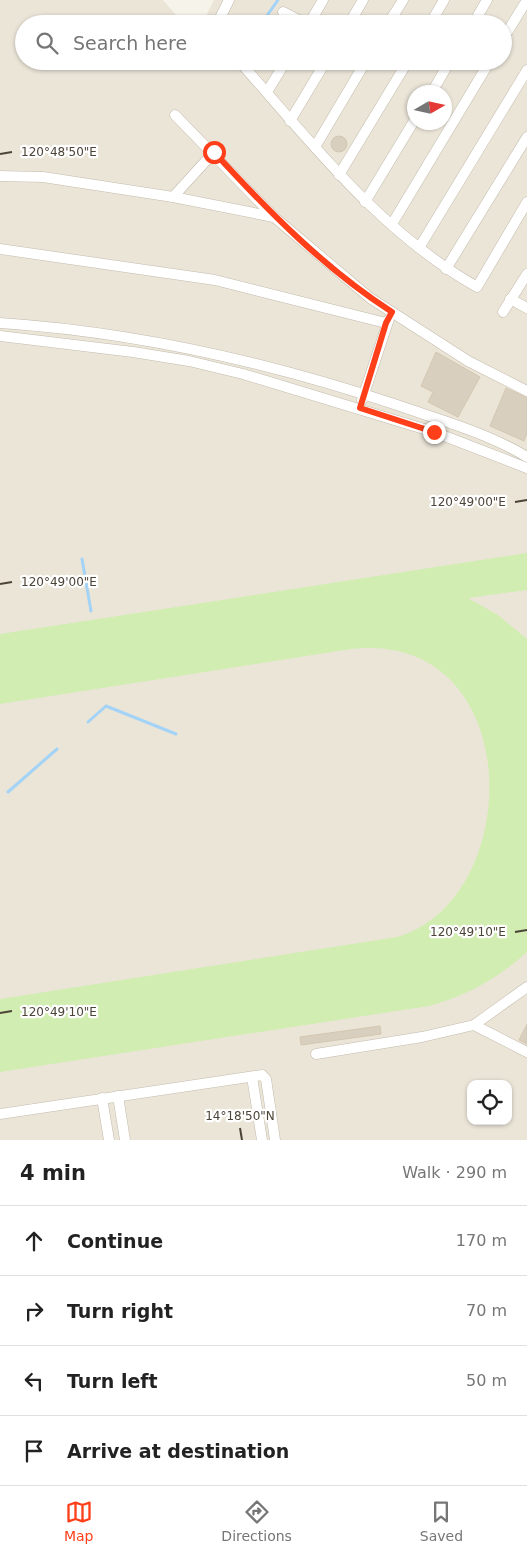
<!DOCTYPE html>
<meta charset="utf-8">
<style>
body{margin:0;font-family:"DejaVu Sans",sans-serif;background:#f6f6f6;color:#222}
.controls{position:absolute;right:15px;bottom:15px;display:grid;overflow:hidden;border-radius:10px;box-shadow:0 1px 4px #0004}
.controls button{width:45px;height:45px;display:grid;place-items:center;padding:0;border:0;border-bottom:1px solid #e0e0e0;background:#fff;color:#222;font:25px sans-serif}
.compass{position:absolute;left:407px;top:85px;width:45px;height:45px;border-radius:50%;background:#fff;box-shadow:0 1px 4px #0004;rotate:81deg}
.stop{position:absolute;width:15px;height:15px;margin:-11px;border:4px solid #ff3f19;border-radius:50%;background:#fff}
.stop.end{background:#ff3f19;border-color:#fff;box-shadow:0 1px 5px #0008}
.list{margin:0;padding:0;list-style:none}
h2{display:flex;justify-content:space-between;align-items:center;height:65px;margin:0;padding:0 20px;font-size:21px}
h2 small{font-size:16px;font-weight:400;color:#767676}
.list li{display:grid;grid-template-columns:32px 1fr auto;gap:15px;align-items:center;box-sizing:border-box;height:70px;padding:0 20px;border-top:1px solid #e0e0e0}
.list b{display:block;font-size:19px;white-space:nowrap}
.list em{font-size:16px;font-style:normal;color:#767676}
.icon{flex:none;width:28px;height:28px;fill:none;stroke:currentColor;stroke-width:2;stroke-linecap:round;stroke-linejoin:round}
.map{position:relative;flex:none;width:527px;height:1140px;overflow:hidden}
.search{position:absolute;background:#fff;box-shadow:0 1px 4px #0004;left:15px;right:15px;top:15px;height:55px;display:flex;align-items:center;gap:12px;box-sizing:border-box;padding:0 18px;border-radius:28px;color:#767676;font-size:19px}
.sheet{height:345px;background:#fff}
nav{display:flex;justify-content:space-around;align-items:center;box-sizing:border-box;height:70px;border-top:1px solid #e0e0e0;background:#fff;font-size:14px;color:#767676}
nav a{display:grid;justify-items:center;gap:2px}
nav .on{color:#ff3f19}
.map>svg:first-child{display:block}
.residential{fill:#ebe5d8;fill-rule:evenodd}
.green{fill:#d1edb1}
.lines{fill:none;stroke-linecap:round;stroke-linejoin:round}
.stream{stroke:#a3d3f6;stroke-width:3}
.building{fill:#d9cfbf;stroke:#d4c7b1}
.minor-casing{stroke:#c3bbac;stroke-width:11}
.minor{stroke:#fff;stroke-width:10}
.route{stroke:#ff3f19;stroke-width:6}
.ticks{fill:none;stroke:#4b4437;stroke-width:2}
.ticks-label{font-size:12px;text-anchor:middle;fill:#4b4437;stroke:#fff;stroke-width:4.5;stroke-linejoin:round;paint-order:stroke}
</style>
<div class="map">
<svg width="527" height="1140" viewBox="0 0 527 1140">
<rect width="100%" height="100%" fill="#f6f3ea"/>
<path class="residential" d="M0,0H163L184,24H24V61H503V24H202L214,0H527V1140H0ZM414,92H444V122H414ZM471,1084H508V1121H471Z"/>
<path class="green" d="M527,553V590L468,598L498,615L527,639V952C499,978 466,996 429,1006L0,1072V999L397,937C527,899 527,629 351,649L0,704V634Z"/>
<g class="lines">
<g class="stream">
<polyline points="261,24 278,0"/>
<polyline points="82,559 91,611"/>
<polyline points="88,722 106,706 176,734"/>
<polyline points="8,792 57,749"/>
</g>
</g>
<g class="building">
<circle cx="339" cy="144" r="8"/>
<polygon points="436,352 480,377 458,417 428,402 433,392 421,386"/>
<polygon points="506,388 527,398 527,433 524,441 490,426"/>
<polygon points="527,1024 527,1044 519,1040"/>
<polygon points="380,1026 381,1034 301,1045 300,1037"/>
</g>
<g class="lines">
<defs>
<g id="minor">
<polyline points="283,12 306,24"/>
<polyline points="217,24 229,0"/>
<polyline points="309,24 323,0"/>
<polyline points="349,24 363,0"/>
<polyline points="388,24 403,0"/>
<polyline points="430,24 444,0"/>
<polyline points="473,24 487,0"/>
<polyline points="503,39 527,0"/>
<path d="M239,61C312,143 380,232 477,287L527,202"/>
<polyline points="267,92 286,61"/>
<polyline points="432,92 450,61"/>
<polyline points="175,115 274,217"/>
<polyline points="290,121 326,61"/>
<polyline points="315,147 366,61"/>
<polyline points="339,175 408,61"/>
<polyline points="0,176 43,177 173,197 274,217 370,298 468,361 527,391"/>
<polyline points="173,197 214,152"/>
<polyline points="365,202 414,121"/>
<polyline points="392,224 490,61"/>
<polyline points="419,248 527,70"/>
<polyline points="0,249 215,280 386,323"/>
<polyline points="446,269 527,137"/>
<polyline points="510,299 527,308"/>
<polyline points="503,312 527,274"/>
<path d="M0,323C136,332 268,362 397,405C440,420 488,433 527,457"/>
<polyline points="0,336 133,352 189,361 243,374 434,432 527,468"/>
<polyline points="362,400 389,319"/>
<polyline points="474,1025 527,1052"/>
<polyline points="316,1054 422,1037 474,1025 527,987"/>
<polyline points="252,1077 262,1140"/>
<polyline points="118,1096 125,1140"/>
<polyline points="102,1098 109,1140"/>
<polyline points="0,1114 262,1075 266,1079 275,1140"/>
</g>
</defs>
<use href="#minor" class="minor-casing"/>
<use href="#minor" class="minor"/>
</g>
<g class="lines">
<path class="route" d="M214,152C268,211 325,269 392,312L386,323L360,408L434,432"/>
</g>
<path class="ticks" d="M0,154L12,152M515,502L527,500M0,584L12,582M515,932L527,930M0,1013L12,1011M240,1128L242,1140"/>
<g class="ticks-label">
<text x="59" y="156">120°48'50"E</text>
<text x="468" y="506">120°49'00"E</text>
<text x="59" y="586">120°49'00"E</text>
<text x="468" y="936">120°49'10"E</text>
<text x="59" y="1016">120°49'10"E</text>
<text x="240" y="1120">14°18'50"N</text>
</g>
</svg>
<div class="controls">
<button><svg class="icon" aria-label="locate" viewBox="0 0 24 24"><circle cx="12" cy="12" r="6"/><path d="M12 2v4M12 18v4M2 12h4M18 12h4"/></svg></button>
</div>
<svg class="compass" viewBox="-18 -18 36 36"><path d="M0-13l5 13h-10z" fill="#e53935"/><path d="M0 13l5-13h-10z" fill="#767676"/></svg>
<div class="stop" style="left:214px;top:152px"></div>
<div class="stop end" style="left:434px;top:432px"></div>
<div class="search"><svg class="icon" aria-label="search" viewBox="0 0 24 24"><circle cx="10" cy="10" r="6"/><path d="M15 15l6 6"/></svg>Search here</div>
</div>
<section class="sheet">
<h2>4 min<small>Walk · 290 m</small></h2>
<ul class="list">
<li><svg class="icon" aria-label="ahead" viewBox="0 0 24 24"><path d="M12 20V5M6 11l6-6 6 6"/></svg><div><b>Continue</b></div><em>170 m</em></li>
<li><svg class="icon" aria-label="right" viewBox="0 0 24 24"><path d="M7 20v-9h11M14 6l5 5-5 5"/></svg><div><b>Turn right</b></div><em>70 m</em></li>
<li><svg class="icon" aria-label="left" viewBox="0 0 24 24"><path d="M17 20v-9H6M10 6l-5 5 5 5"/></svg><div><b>Turn left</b></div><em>50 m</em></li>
<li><svg class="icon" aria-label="arrive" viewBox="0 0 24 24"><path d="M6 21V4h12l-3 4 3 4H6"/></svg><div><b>Arrive at destination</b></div></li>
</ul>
</section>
<nav>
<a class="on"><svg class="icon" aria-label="map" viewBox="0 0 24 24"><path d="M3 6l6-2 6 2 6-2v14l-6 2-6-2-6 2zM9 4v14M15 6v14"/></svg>Map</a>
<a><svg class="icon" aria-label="directions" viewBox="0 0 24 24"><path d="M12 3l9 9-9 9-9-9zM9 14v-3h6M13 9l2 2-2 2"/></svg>Directions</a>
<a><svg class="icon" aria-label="saved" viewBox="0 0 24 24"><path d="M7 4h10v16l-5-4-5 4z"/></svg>Saved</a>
</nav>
